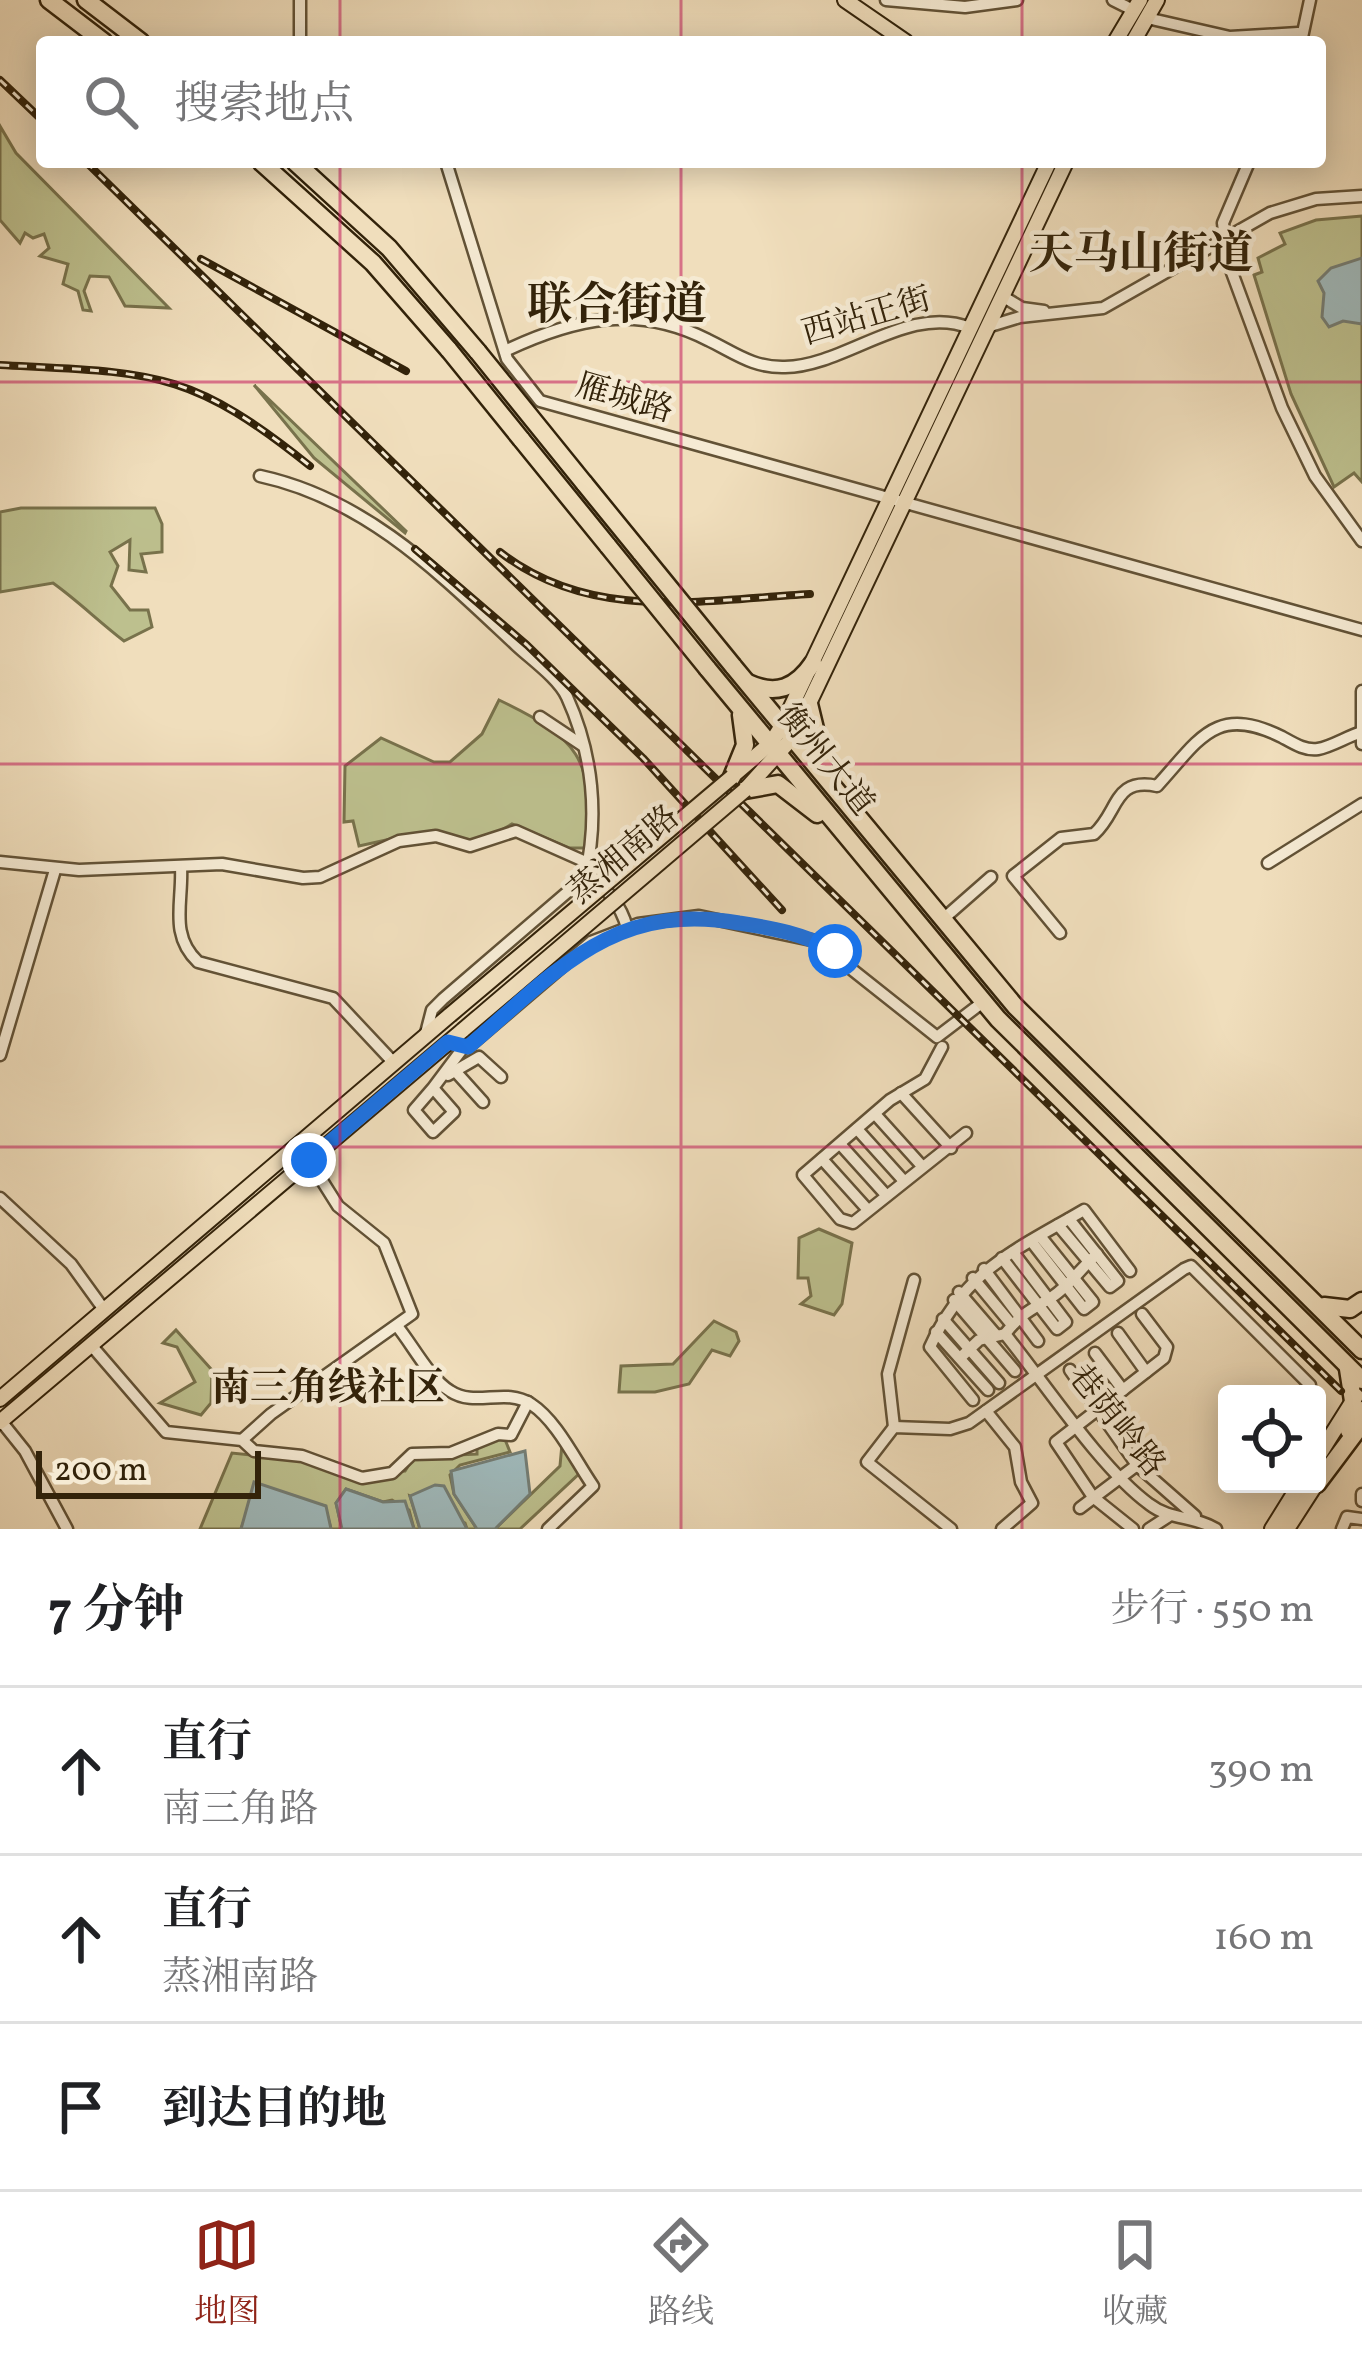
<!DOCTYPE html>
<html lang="zh">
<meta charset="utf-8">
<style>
body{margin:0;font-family:Vollkorn,"Noto Serif SC",serif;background:#f2f2f2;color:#202124}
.controls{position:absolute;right:36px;bottom:36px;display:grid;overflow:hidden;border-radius:12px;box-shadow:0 6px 30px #0003}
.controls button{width:108px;height:108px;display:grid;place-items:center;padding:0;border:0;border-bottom:3px solid #e0e0e0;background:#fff;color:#202124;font:60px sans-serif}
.scale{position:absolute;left:36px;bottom:30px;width:225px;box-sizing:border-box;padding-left:12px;border:6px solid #33230a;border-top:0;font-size:33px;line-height:42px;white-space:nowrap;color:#33230a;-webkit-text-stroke:9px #f5ead3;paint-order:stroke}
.stop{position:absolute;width:36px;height:36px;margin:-27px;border:9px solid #1a73e8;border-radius:50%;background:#fff}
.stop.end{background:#1a73e8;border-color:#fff;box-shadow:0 3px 12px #0008}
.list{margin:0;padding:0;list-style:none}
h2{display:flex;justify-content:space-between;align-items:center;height:156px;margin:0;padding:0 48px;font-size:51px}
h2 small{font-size:39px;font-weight:400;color:#757577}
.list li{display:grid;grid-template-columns:78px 1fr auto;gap:36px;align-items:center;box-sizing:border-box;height:168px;padding:0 48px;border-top:3px solid #e0e0e0}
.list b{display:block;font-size:45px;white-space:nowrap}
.list p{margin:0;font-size:39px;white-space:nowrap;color:#757577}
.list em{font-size:39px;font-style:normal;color:#757577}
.icon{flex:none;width:66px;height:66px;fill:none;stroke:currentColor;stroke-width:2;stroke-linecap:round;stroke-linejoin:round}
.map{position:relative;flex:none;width:1362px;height:1529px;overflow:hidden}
.search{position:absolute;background:#fff;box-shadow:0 6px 30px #0003;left:36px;right:36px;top:36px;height:132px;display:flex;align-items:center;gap:30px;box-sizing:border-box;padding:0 42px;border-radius:12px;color:#757577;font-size:45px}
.sheet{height:660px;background:#fff}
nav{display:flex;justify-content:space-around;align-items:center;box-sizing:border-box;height:168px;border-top:3px solid #e0e0e0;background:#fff;font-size:33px;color:#757577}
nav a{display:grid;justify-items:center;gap:6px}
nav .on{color:#8f2418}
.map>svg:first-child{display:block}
.green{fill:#bdc08e;stroke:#78724c;stroke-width:3}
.water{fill:#9fb9bb;stroke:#747d74;stroke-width:3}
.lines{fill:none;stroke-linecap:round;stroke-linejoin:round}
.minor-casing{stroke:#625236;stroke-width:15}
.major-casing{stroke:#33230a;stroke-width:18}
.highway-casing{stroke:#33230a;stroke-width:21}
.minor{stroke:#f5ead3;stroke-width:10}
.major{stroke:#f0debc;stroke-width:14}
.highway{stroke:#f0debc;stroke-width:16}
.rail-casing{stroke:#33230a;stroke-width:8}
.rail{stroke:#f5ead3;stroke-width:3;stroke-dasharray:9;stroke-linecap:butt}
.major-bridge-casing{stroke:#33230a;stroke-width:18;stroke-linecap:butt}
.highway-bridge-casing{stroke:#33230a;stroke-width:21;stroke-linecap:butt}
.major-bridge{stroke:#f0debc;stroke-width:14}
.highway-bridge{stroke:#f0debc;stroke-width:16}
.route{stroke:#1a73e8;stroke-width:15}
.grid{fill:none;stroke:#c2185b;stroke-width:3;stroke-opacity:0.55}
.labels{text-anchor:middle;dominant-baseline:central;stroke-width:9;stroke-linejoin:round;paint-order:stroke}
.street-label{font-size:33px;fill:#33230a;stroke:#f5ead3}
.quarter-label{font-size:39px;font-weight:bold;fill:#33230a;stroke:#f5ead3}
.district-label{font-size:45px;font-weight:bold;fill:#33230a;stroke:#f5ead3}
</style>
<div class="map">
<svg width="1362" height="1529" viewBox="0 0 1362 1529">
<rect width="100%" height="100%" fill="#f0debc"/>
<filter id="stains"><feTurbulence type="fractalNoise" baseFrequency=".00167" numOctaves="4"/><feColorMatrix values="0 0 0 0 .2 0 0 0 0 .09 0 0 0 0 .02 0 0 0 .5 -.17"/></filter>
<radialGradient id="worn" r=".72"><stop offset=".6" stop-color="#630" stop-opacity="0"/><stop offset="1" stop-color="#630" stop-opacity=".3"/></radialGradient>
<g class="green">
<polygon points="0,126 16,153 169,308 125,306 109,277 90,276 84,291 91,311 83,310 78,291 63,284 68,264 40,256 49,248 44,234 33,238 25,233 20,243 0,220"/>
<polygon points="1362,216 1362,482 1354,473 1334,487 1291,394 1254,275 1262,272 1258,258 1285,244 1280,233 1316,220"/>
<polygon points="254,385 406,531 405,533 314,458"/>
<path d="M21,508H155L162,524V552L141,554L146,572L129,570L130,540L110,552L118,566L111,586L130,610H148L152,627L124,641C97,620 78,601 53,583L0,592V512Z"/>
<path d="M499,700C578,738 596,758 585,848H569L512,824L482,841L404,836L359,846L353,821L344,822L345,766L381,738L434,762H450L482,734Z"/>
<polygon points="819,1229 852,1243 842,1304 834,1315 801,1304 811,1296 808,1278 798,1278 799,1238"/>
<polygon points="714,1321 736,1332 739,1341 730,1356 712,1350 689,1384 655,1392 619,1392 621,1366 673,1364"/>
<polygon points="176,1330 212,1370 211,1403 201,1415 160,1403 195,1382 177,1347 163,1343"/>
<polygon points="504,1437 510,1452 460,1465 450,1475 454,1494 477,1529 467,1529 465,1523 410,1496 420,1529 414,1529 409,1510 392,1500 383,1502 346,1489 336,1503 342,1529 331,1529 325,1506 306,1501 247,1512 241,1529 200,1529 232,1453 300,1460 337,1474 405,1471 414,1457 477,1454 477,1447"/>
<polygon points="562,1444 581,1472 520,1529 495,1529 560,1466"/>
</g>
<g class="water">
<polygon points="1362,258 1362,324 1343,321 1329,327 1322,317 1324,293 1318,281 1331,268"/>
<polygon points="525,1451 530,1494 495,1529 477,1529 454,1494 451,1471"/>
<polygon points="254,1482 326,1506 331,1529 241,1529"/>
<polygon points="435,1485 444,1486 467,1529 420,1529 410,1496"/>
<polygon points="346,1489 383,1502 405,1501 414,1529 342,1529 336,1503"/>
</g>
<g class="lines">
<defs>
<g id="minor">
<polyline points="300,0 300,42"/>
<polyline points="886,0 965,7 1017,0"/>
<polyline points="1113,0 1133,10"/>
<polyline points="1147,18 1230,37 1298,33"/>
<polyline points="1301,42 1310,0"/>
<polyline points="446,162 507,359 540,401 1362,630"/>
<polyline points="1249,162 1223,223 1227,259 1282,408 1315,476 1362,541"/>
<polyline points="1002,296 1022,308 1044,311"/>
<polyline points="987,327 1020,317 1103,308 1270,213 1316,199 1362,196"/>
<path d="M507,350C575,318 638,304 708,340C735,353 753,368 785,367C846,366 909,303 970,328"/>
<path d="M260,476C366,499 439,573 516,645C532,660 558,678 567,697C593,754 599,817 585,877L443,999L432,1010L425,1037"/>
<polyline points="1362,691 1362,744"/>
<polyline points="540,717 582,745"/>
<polyline points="0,862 79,870 222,864 303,878 320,877 399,841 436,836 470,846 516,831 588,863"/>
<polyline points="1268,863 1362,804"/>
<path d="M181,867C183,902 169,935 198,962L333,998L394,1063"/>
<path d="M585,877C605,882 622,908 627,928"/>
<polyline points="942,920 991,877"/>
<path d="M1060,933L1013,876L1061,838L1094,834C1119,812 1113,777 1157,786C1200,739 1215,704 1282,737C1293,743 1305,751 1318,749C1331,747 1348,736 1362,732"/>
<polyline points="448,1042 468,1047 591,942 638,924 699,916 816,941 937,1037 983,1002"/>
<polyline points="942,1047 925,1079 890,1100 803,1175 840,1219 853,1223 966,1133"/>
<polyline points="0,1055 55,870"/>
<polyline points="456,1072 483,1102"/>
<polyline points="448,1075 479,1057 501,1077"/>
<polyline points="433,1088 414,1110 433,1132 454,1112 433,1088 466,1044"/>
<polyline points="901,1093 951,1148"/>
<polyline points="875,1114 921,1165"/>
<polyline points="857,1129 903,1180"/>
<polyline points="840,1144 886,1195"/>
<polyline points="822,1159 868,1210"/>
<polyline points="0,1198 71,1264 105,1311"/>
<polyline points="1058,1225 1110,1287 1118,1281 1069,1219"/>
<polyline points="1031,1241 1084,1309 1093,1302 1040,1236"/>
<polyline points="1002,1258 1057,1329 1066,1322 1013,1252"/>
<polyline points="984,1269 1038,1341"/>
<polyline points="973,1278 1012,1325"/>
<polyline points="959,1292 996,1335"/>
<polyline points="954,1300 1015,1371"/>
<polyline points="943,1319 999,1383"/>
<path d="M397,1326C412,1344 430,1379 450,1391C476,1408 504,1387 531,1404C557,1421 575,1460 593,1486L548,1529"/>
<polyline points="936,1332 988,1390"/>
<polyline points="1118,1333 1146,1372"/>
<path d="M1005,1334C1044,1382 1101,1469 1149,1504C1171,1521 1193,1515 1216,1529"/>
<polyline points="91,1345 166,1432 242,1440 254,1451 302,1456 362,1478 392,1473 412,1454 451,1453 498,1434 511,1435 528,1402"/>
<polyline points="1095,1353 1123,1390"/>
<path d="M960,1358L979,1340L1005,1334C1021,1313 1033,1309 1052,1297C1069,1286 1082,1267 1097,1254"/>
<polyline points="1070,1370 1137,1465 1195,1516"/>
<path d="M973,1400L930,1347C965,1270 1014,1251 1084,1210L1130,1271"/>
<polyline points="986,1411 1015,1447 1021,1482 1032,1503 1002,1529"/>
<polyline points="1,1421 25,1451 67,1529"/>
<polyline points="894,1427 888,1374 914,1280"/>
<polyline points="242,1440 271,1414 412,1314 384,1243 338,1206 309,1160"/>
<polyline points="1362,1494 1362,1501"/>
<polyline points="1080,1508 1137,1465"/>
<polyline points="951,1529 867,1462 894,1427 950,1429 969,1423 1184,1269 1191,1266 1310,1385"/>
<polyline points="1133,1529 1093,1497 1056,1442 1164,1358 1167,1347 1142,1314"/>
<polyline points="1149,1529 1169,1516"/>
<polyline points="1342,1529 1347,1517 1362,1519"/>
</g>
<g id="major">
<polyline points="845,0 906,42"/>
<polyline points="1115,42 1140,0"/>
<polyline points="1133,42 1157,0"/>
<polyline points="736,773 771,743 783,724 1049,162"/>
<polyline points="745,790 793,737 1066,162"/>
<polyline points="0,1399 450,1015"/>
<polyline points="0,1422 463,1030"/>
<polyline points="1348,1431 1362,1409"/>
<polyline points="1317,1458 1356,1396"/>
<polyline points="1272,1529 1300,1484"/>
<polyline points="1287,1529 1316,1484"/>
</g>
<g id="highway">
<polyline points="49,0 104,42"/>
<polyline points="86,0 141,42"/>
<polyline points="261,162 373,263 449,350"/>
<polyline points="295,162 389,248 478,352"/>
<polyline points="521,439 608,546"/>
<polyline points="584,483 641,553"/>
<polyline points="733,666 1015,1006 1362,1350"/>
<polyline points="707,668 998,1019 1362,1380"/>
<path d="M748,683C776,696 796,688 813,663"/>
<polyline points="809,704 824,766"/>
<polyline points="732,777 745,745 741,715"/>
<polyline points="745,790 778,784 817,814"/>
<polyline points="1324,1306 1350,1309 1362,1301"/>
<polyline points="1348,1369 1353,1401"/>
<polyline points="1317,1484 1362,1424"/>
</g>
</defs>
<use href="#minor" class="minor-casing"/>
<use href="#major" class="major-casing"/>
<use href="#highway" class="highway-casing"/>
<use href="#minor" class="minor"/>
<use href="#major" class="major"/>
<use href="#highway" class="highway"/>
<defs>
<g id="rail">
<polyline points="0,80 42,120"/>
<polyline points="86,162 1341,1391"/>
<polyline points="201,259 406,371"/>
<path d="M0,365C152,373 188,368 310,466"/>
<polyline points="415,549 527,645 643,758 782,910"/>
<path d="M500,552C591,623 703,600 810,594"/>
</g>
</defs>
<use href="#rail" class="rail-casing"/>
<use href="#rail" class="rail"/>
<defs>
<g id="major-bridge">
<polyline points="450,1015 732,777"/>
<polyline points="463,1030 745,790"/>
</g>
<g id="highway-bridge">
<polyline points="449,350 521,439"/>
<polyline points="478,352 584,483"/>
<polyline points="608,546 707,668"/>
<polyline points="641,553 733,666"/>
</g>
</defs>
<use href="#major-bridge" class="major-bridge-casing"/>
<use href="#highway-bridge" class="highway-bridge-casing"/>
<use href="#major-bridge" class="major-bridge"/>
<use href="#highway-bridge" class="highway-bridge"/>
</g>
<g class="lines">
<path class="route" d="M309,1160L448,1042L468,1047C556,972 613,901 739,923C773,928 804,934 835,951"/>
</g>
<path class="grid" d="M340,0V42M681,0V42M1022,0V42M340,162V1529M681,162V1529M1022,162V1529M0,382H1362M0,764H1362M0,1147H1362"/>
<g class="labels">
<g class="street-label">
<text transform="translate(867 318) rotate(-16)">西站正街</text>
<text transform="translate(624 400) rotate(16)">雁城路</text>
<text transform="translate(824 761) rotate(51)">衡州大道</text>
<text transform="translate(625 856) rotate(-40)">蒸湘南路</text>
<text transform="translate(1115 1422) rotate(51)">巷荫岭路</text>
</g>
<g class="quarter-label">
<text x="328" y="1390">南三角线社区</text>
</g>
<g class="district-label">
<text x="1141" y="256">天马山街道</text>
<text x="617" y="307">联合街道</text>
</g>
</g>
<rect width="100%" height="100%" filter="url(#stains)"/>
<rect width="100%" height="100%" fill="url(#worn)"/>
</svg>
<div class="controls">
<button><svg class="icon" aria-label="locate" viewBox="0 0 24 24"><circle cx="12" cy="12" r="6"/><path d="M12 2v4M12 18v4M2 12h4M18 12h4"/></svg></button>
</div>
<div class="scale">200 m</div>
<div class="stop" style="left:835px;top:951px"></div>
<div class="stop end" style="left:309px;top:1160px"></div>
<div class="search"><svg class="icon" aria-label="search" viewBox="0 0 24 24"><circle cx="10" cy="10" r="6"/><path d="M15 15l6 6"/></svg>搜索地点</div>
</div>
<section class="sheet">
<h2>7 分钟<small>步行 · 550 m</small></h2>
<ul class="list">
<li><svg class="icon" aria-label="ahead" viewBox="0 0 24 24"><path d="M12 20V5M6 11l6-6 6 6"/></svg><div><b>直行</b><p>南三角路</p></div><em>390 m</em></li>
<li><svg class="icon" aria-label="ahead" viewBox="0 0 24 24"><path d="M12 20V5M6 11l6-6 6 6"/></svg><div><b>直行</b><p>蒸湘南路</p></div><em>160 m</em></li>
<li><svg class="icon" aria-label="arrive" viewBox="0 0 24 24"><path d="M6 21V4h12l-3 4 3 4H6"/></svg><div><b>到达目的地</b></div></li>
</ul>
</section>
<nav>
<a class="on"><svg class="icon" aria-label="map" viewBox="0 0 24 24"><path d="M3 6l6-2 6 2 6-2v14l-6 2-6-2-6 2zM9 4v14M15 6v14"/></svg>地图</a>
<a><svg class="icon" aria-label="directions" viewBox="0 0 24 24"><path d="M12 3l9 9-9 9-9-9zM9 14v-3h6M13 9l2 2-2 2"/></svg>路线</a>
<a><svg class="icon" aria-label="saved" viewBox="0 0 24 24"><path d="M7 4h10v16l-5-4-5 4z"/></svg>收藏</a>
</nav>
